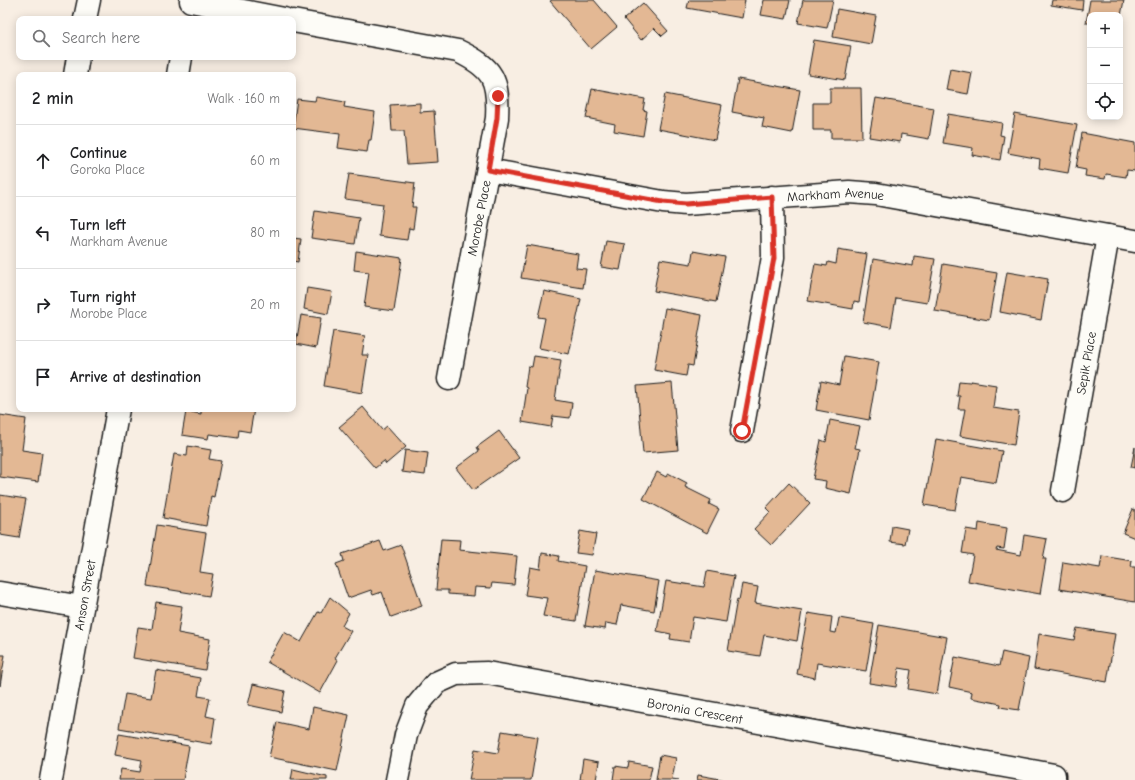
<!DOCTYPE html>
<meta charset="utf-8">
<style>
body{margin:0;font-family:"Comic Neue",sans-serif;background:#f2f2f2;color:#202124}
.controls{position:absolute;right:12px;top:12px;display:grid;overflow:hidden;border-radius:8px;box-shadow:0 2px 10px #0003}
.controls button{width:36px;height:36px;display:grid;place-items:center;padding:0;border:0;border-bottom:1px solid #e0e0e0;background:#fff;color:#202124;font:20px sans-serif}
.stop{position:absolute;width:12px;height:12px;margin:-9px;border:3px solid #d93025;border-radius:50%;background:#fff}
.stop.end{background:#d93025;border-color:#fff;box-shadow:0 1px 4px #0008}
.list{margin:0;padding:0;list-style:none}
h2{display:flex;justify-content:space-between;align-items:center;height:52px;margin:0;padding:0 16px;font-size:17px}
h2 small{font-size:13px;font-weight:400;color:#757577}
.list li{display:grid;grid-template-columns:26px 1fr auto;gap:12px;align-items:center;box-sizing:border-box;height:72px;padding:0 16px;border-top:1px solid #e0e0e0}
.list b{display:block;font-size:15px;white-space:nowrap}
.list p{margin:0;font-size:13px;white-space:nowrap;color:#757577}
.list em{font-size:13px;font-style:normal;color:#757577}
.icon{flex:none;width:22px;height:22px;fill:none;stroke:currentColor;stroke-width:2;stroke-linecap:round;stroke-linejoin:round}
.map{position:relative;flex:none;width:1135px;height:780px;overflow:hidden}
.search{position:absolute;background:#fff;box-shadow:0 2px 10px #0003;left:16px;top:16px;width:280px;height:44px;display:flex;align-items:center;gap:10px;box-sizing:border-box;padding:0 14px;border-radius:8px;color:#757577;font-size:15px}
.panel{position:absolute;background:#fff;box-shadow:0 2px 10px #0003;left:16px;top:72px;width:280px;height:340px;border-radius:8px}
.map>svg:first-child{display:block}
.building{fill:#e3b894;stroke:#1c1c1c}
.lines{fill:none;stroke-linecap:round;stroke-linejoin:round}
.minor-casing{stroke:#1c1c1c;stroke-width:25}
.minor{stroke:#fdfcf7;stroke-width:22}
.route{stroke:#d93025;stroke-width:5}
.labels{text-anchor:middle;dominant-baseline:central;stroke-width:3;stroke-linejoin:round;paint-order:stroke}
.street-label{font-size:13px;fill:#1c1c1c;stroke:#fdfcf7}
</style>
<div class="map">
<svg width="1135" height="780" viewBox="0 0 1135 780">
<rect width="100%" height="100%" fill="#f8eee3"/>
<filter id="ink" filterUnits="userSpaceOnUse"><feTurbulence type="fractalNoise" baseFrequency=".025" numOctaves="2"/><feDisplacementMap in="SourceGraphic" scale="8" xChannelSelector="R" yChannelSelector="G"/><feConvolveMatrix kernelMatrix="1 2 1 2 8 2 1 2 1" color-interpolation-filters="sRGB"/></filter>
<g filter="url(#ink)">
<g class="building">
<polygon points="552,0 594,0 617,27 591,49 550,1"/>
<polygon points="689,0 745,0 742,18 687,8"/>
<polygon points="764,0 790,0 786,19 761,15"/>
<polygon points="803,0 833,0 827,28 798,23"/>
<polygon points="1052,0 1083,0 1082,10 1051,5"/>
<polygon points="1090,0 1124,0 1120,21 1120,15 1090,15 1090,23 1086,23"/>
<polygon points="643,3 668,31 662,36 654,28 641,40 624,19"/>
<polygon points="837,9 876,16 871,44 833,37"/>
<polygon points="814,40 851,46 845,80 808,74"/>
<polygon points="950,69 972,73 968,94 946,90"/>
<polygon points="738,79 800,90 792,133 762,127 764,118 732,112"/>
<polygon points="830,88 861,88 862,138 831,138 831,130 813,130 813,103 830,103"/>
<polygon points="592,89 645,99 643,110 647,111 643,136 614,131 615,124 586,118"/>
<polygon points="665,94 722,105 715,140 658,129"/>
<polygon points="316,97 345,102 344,107 375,112 371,140 369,140 367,152 338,148 340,134 293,128 297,99 315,101"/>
<polygon points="876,98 934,108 929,139 901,134 900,142 869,137"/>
<polygon points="420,103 420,112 434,111 438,162 407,164 404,131 392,131 390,105"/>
<polygon points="948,114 1002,123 1000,135 1004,136 1000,160 972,155 973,148 943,143"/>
<polygon points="1015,114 1077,125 1068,173 1039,168 1040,159 1008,153"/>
<polygon points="1082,133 1135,143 1135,171 1127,170 1126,177 1106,174 1105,179 1085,176 1086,170 1076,168"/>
<polygon points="349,174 415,183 412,207 416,207 413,229 409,228 407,240 379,236 383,204 345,199"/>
<polygon points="315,211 359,218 355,244 311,238"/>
<polygon points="293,238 301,239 298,262 293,261"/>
<polygon points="606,241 625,244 620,270 601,267"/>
<polygon points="527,245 578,254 576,268 586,269 583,288 521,278"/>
<polygon points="838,249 867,254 859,302 854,301 853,309 808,301 815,264 827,266 828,262 836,264"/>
<polygon points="356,251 402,258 394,311 364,307 369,272 354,270"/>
<polygon points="693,251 725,257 716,302 654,291 660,259 691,264"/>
<polygon points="914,256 935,259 927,303 896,298 891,327 863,322 873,259 913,266"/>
<polygon points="943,264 997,273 989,320 935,311"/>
<polygon points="1007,272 1048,279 1041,320 1000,312"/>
<polygon points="307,288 332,292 328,314 304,309"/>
<polygon points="544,291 581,299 569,354 539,348 545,318 538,317"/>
<polygon points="665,308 702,315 693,366 688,365 686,376 654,370"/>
<polygon points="301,315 321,318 316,348 296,344"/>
<polygon points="333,331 365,336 362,355 368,355 362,393 324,386"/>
<polygon points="534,356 561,360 555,400 572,403 570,418 553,416 551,427 522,422 527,388 525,387 528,366 532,367"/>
<polygon points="844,356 879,362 869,420 816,410 821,381 839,385"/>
<polygon points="959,381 970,382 971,381 996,385 993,408 1019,412 1014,445 960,436 965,409 958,409 960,396 957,396"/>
<polygon points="672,383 678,450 643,453 637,386"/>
<polygon points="363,407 382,430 387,426 406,447 386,464 384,461 375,468 339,427"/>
<polygon points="201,409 254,409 250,432 239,430 238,438 209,434 208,439 182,435 186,411 201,414"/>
<polygon points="0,415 26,419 22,450 42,453 38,482 0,477"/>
<polygon points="830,420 860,426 855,448 860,449 851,494 825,488 826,481 813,479 821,440 826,442"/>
<polygon points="499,431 519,458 473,490 456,468 479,451 477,447"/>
<polygon points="936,439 1002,451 996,483 961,477 955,510 924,505"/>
<polygon points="188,446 211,450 209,459 221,461 214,497 211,496 206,526 163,518 174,454 187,456"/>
<polygon points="1135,447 1135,468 1131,467"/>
<polygon points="405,450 428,453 425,475 402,472"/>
<polygon points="657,472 666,477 668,473 687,483 685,487 711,500 709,504 719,509 707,533 643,499"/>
<polygon points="789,483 810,503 771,545 754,529 770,512 766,508"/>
<polygon points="0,495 26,499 19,538 0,535"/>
<polygon points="1133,509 1135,510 1135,538 1123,533"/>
<polygon points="979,523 1007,528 1004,549 997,548 996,550 1021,555 1024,535 1047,539 1043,559 1046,559 1040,594 968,581 973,555 962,553 966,529 978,531"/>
<polygon points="157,525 206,533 200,572 213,574 209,596 147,586"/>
<polygon points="892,526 908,529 905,544 890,542"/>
<polygon points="580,531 596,534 592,555 576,553"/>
<polygon points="441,539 460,540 459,550 517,556 514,585 492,583 491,588 475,587 474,596 448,594 448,590 436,590"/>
<polygon points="380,541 384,551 401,545 422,606 391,617 382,592 373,595 371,590 348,598 336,564 344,561 342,554"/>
<polygon points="542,553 559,556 558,561 585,566 576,621 543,616 547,598 525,595 530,567 540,569"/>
<polygon points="1102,556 1132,561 1131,567 1135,567 1135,602 1059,589 1063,562 1100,568"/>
<polygon points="595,570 659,581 654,611 621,605 617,625 606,623 605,629 585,626"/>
<polygon points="707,571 734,576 726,622 693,617 689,642 670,639 671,634 657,631 666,581 704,587"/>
<polygon points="742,584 758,587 755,603 802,611 797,641 764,635 760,656 728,651 737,599 739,600"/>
<polygon points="330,597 349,613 342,626 351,631 335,658 338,660 320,693 267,662 284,632 301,642 318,612 321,613"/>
<polygon points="156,602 182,606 178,633 210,639 205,670 133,658 138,627 152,629"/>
<polygon points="808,613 832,617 830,632 836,633 839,618 874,624 866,671 817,663 815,678 797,674"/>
<polygon points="879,625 947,637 937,694 908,689 911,670 899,668 896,687 869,683"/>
<polygon points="1077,628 1115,634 1107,682 1034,669 1039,634 1074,640"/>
<polygon points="1002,652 1029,658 1019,710 1000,707 1001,704 971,698 972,692 949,687 955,657 999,666"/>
<polygon points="0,655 5,655 0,686"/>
<polygon points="156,670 201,678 198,696 210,698 206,716 215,718 211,744 119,728 125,694 151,698"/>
<polygon points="253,684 285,691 281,712 248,705"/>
<polygon points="313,707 349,715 337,771 269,757 277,722 309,729"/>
<polygon points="502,731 538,737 531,780 469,780 475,749 498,753"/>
<polygon points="119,734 189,746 183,780 119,780 121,769 140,772 142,760 115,755"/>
<polygon points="660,755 676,758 672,779 679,780 656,780"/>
<polygon points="583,759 599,762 596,780 580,780"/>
<polygon points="629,762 652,766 649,780 613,780 615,766 628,768"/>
<polygon points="293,769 327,777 327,780 291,780"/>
<polygon points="698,775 726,780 697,780"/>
</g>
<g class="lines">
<defs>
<g id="minor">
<polyline points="191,1 284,19"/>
<polyline points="85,19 89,0"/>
<path d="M293,21L458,51C493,68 499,79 497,118L449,379"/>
<polyline points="75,75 78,57"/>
<polyline points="178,75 181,57"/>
<path id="s1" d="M488,170L663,202L686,204L849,192L876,194L1135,241"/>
<polyline points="742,431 773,257 772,197"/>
<path id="s2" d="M1063,491L1108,236"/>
<polyline points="0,593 82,607"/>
<path id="s3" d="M51,780L118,409"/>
<path id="s4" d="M397,780L406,735L417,706L436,683L456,674L487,673L1054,775V780"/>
</g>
</defs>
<use href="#minor" class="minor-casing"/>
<use href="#minor" class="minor"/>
</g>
</g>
<g class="lines" filter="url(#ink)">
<polyline class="route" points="498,96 497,118 488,170 663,202 686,204 772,197 774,258 742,431"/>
</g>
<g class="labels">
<g class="street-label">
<text stroke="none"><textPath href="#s1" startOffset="351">Markham Avenue</textPath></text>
<text transform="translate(479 218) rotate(-79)">Morobe Place</text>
<text stroke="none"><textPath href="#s2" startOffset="130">Sepik Place</textPath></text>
<text stroke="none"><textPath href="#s3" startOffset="188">Anson Street</textPath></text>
<text stroke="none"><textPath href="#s4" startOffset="371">Boronia Crescent</textPath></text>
</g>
</g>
</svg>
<div class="controls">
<button>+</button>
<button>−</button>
<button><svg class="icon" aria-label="locate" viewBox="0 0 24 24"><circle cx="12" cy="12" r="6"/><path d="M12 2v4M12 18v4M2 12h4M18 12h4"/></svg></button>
</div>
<div class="stop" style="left:742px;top:431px"></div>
<div class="stop end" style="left:498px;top:96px"></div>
<div class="search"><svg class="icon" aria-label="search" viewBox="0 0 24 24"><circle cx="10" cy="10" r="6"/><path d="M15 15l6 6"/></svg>Search here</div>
<section class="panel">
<h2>2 min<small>Walk · 160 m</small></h2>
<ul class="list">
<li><svg class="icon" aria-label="ahead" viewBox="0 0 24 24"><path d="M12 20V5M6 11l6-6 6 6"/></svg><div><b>Continue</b><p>Goroka Place</p></div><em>60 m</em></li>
<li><svg class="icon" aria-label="left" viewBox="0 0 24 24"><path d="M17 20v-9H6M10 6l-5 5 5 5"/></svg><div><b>Turn left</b><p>Markham Avenue</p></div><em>80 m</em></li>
<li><svg class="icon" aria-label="right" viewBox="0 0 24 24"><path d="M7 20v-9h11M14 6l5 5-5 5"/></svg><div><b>Turn right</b><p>Morobe Place</p></div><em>20 m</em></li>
<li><svg class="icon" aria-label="arrive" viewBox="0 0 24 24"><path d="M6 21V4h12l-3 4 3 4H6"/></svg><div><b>Arrive at destination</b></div></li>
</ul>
</section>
</div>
